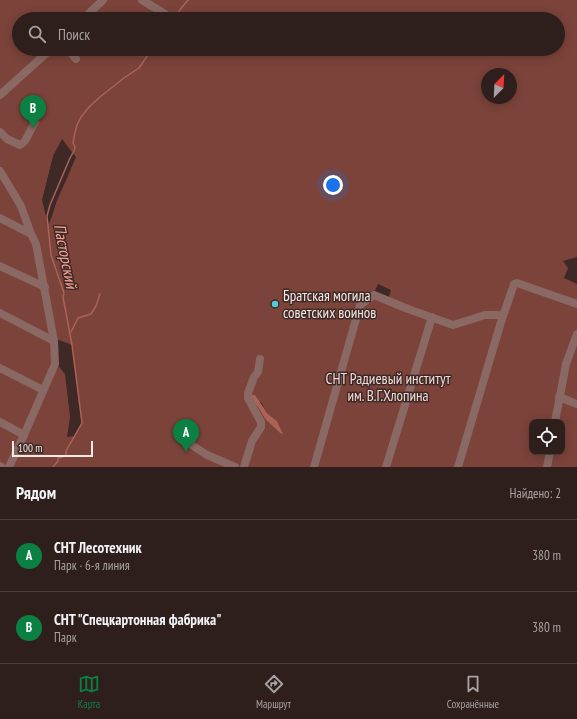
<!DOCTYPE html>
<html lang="ru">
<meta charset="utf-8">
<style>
body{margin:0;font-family:"PT Sans Narrow",sans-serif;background:#3a2c29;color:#f1f3f6}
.controls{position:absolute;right:12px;bottom:12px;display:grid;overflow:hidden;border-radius:8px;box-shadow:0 2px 10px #0003}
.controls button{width:36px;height:36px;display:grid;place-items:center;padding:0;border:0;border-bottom:1px solid #493d3b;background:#2e1f1c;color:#f1f3f6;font:20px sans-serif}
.compass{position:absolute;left:481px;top:68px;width:36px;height:36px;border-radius:50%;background:#2e1f1c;box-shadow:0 2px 10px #0003;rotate:24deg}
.scale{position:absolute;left:12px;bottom:10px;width:81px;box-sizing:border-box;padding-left:4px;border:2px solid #f8eae7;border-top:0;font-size:11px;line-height:14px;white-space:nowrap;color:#f8eae7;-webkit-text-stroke:3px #3e2926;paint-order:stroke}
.you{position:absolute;left:333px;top:185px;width:14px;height:14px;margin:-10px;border:3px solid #fff;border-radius:50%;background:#1a73e8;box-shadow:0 0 0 6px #1a73e833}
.badge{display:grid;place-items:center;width:26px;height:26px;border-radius:50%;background:#0b8043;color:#fff;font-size:13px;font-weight:700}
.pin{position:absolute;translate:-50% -33px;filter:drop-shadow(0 1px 2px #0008)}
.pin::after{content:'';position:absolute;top:21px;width:14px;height:12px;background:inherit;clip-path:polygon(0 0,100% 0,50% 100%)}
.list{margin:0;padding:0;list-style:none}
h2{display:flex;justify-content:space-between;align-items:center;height:52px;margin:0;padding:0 16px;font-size:17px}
h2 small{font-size:13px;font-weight:400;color:#a7a2a3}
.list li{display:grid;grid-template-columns:26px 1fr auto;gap:12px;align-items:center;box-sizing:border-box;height:72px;padding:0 16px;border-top:1px solid #493d3b}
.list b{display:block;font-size:15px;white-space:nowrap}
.list p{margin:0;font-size:13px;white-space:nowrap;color:#a7a2a3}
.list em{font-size:13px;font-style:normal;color:#a7a2a3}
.icon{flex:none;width:22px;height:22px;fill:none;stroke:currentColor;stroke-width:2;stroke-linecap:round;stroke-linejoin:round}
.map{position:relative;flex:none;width:577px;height:467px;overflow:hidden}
.search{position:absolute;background:#2e1f1c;box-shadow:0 2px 10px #0003;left:12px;right:12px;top:12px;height:44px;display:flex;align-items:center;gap:10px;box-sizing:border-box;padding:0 14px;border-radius:22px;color:#a7a2a3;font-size:15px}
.sheet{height:196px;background:#2e1f1c}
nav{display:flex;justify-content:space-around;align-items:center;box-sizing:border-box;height:56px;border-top:1px solid #493d3b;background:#2e1f1c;font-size:11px;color:#a7a2a3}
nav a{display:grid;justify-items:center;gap:2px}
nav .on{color:#0b8043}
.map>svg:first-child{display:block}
.green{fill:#7b433a;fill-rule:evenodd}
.water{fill:#ac6257}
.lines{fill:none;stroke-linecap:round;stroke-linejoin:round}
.stream{stroke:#ac6257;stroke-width:1.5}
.minor{stroke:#8a6863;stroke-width:8}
.poi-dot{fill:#54cadd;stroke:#3e2926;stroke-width:1.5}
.labels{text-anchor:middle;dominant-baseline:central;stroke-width:3;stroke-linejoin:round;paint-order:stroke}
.poi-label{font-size:15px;fill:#f8eae7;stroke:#3e2926;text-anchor:start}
.park-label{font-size:15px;fill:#f1dbd7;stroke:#3e2926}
.water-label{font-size:16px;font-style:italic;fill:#fba699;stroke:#3e2926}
</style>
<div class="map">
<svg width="577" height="467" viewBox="0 0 577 467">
<rect width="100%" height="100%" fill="#3e2926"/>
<path class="green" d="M0,0H577V257L563,261L568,268L564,278L577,284V467H0ZM19,19H558V49H19ZM487,74H511V98H487ZM62,139L76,157C70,171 64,185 58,198C54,207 53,217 48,225L42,200L53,156ZM378,284L391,290L388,300L373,295ZM54,338L72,345L82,423L75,436L67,437L70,417L65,374L55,362ZM253,402H261L268,414L277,421L282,433H280L265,419L258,407ZM532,422H562V452H532Z"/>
<polygon class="water" points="251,395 255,395 268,414 277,421 283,434 280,433 265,419 258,407 253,402"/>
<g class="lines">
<g class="stream">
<polyline points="176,19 179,11 188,0"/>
<polyline points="71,332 78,318 91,314 96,306 100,294"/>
<polyline points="53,467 58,461 58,458 66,456 66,451 82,423 72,345 63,297 64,293 51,255 47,216 50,205 70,158 74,151 75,147 73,143 75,132 77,125 81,117 89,107 100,97 124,78 139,68 152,49"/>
</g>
<g class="minor">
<polyline points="142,0 165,14"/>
<polyline points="83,19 103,0"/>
<polyline points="68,49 76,59"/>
<polyline points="0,95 51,49"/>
<polyline points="0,132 7,139 20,145 25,141 35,122"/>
<polyline points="0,171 21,206 31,234 36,244 54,341 55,364 24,435 9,467"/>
<polyline points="0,218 31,234"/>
<polyline points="0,266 45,287"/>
<polyline points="0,313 54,341"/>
<polyline points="0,368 43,390"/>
<polyline points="559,397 577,404"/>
<polyline points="0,422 24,435"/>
<polyline points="555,422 566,364 577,334"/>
<polyline points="181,438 207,455 235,467"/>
<polyline points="0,466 2,467"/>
<polyline points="244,467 252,441 261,427 261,422 248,398 248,393 254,377 258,372 260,359"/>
<polyline points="314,467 360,305 374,295 408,309 453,325 485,315 503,315"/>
<polyline points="386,467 432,317"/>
<polyline points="458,467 501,322 514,284 517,283 577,304"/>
<polyline points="547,467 550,452"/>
</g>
</g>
<circle class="poi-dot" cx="275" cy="304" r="4"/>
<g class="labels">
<g class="poi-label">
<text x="283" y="295">Братская могила<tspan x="283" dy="17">советских воинов</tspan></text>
</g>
<g class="park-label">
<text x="388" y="378">СНТ Радиевый институт<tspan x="388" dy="17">им. В.Г.Хлопина</tspan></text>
</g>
<g class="water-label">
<text transform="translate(66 256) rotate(79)">Пасторский</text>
</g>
</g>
</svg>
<div class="controls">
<button><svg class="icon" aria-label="locate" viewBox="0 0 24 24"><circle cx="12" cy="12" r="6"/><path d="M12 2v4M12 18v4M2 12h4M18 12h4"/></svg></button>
</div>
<svg class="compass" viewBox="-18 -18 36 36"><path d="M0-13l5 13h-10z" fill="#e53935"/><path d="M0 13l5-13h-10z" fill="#a7a2a3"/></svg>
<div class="scale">100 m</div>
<div class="you"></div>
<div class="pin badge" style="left:186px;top:452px">A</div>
<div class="pin badge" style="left:33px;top:128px">B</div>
<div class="search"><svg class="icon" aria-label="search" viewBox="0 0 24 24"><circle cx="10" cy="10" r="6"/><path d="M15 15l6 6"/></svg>Поиск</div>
</div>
<section class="sheet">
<h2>Рядом<small>Найдено: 2</small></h2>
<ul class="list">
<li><span class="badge">A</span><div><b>СНТ Лесотехник</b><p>Парк · 6-я линия</p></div><em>380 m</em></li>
<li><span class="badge">B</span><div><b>СНТ &quot;Спецкартонная фабрика&quot;</b><p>Парк</p></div><em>380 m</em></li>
</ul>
</section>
<nav>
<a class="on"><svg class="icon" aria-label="map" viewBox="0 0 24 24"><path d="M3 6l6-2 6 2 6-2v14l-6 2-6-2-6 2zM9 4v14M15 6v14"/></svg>Карта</a>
<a><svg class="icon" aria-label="directions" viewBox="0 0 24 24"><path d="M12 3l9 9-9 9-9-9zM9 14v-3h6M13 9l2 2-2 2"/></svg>Маршрут</a>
<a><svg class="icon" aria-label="saved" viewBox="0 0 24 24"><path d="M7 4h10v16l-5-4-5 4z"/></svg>Сохранённые</a>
</nav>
